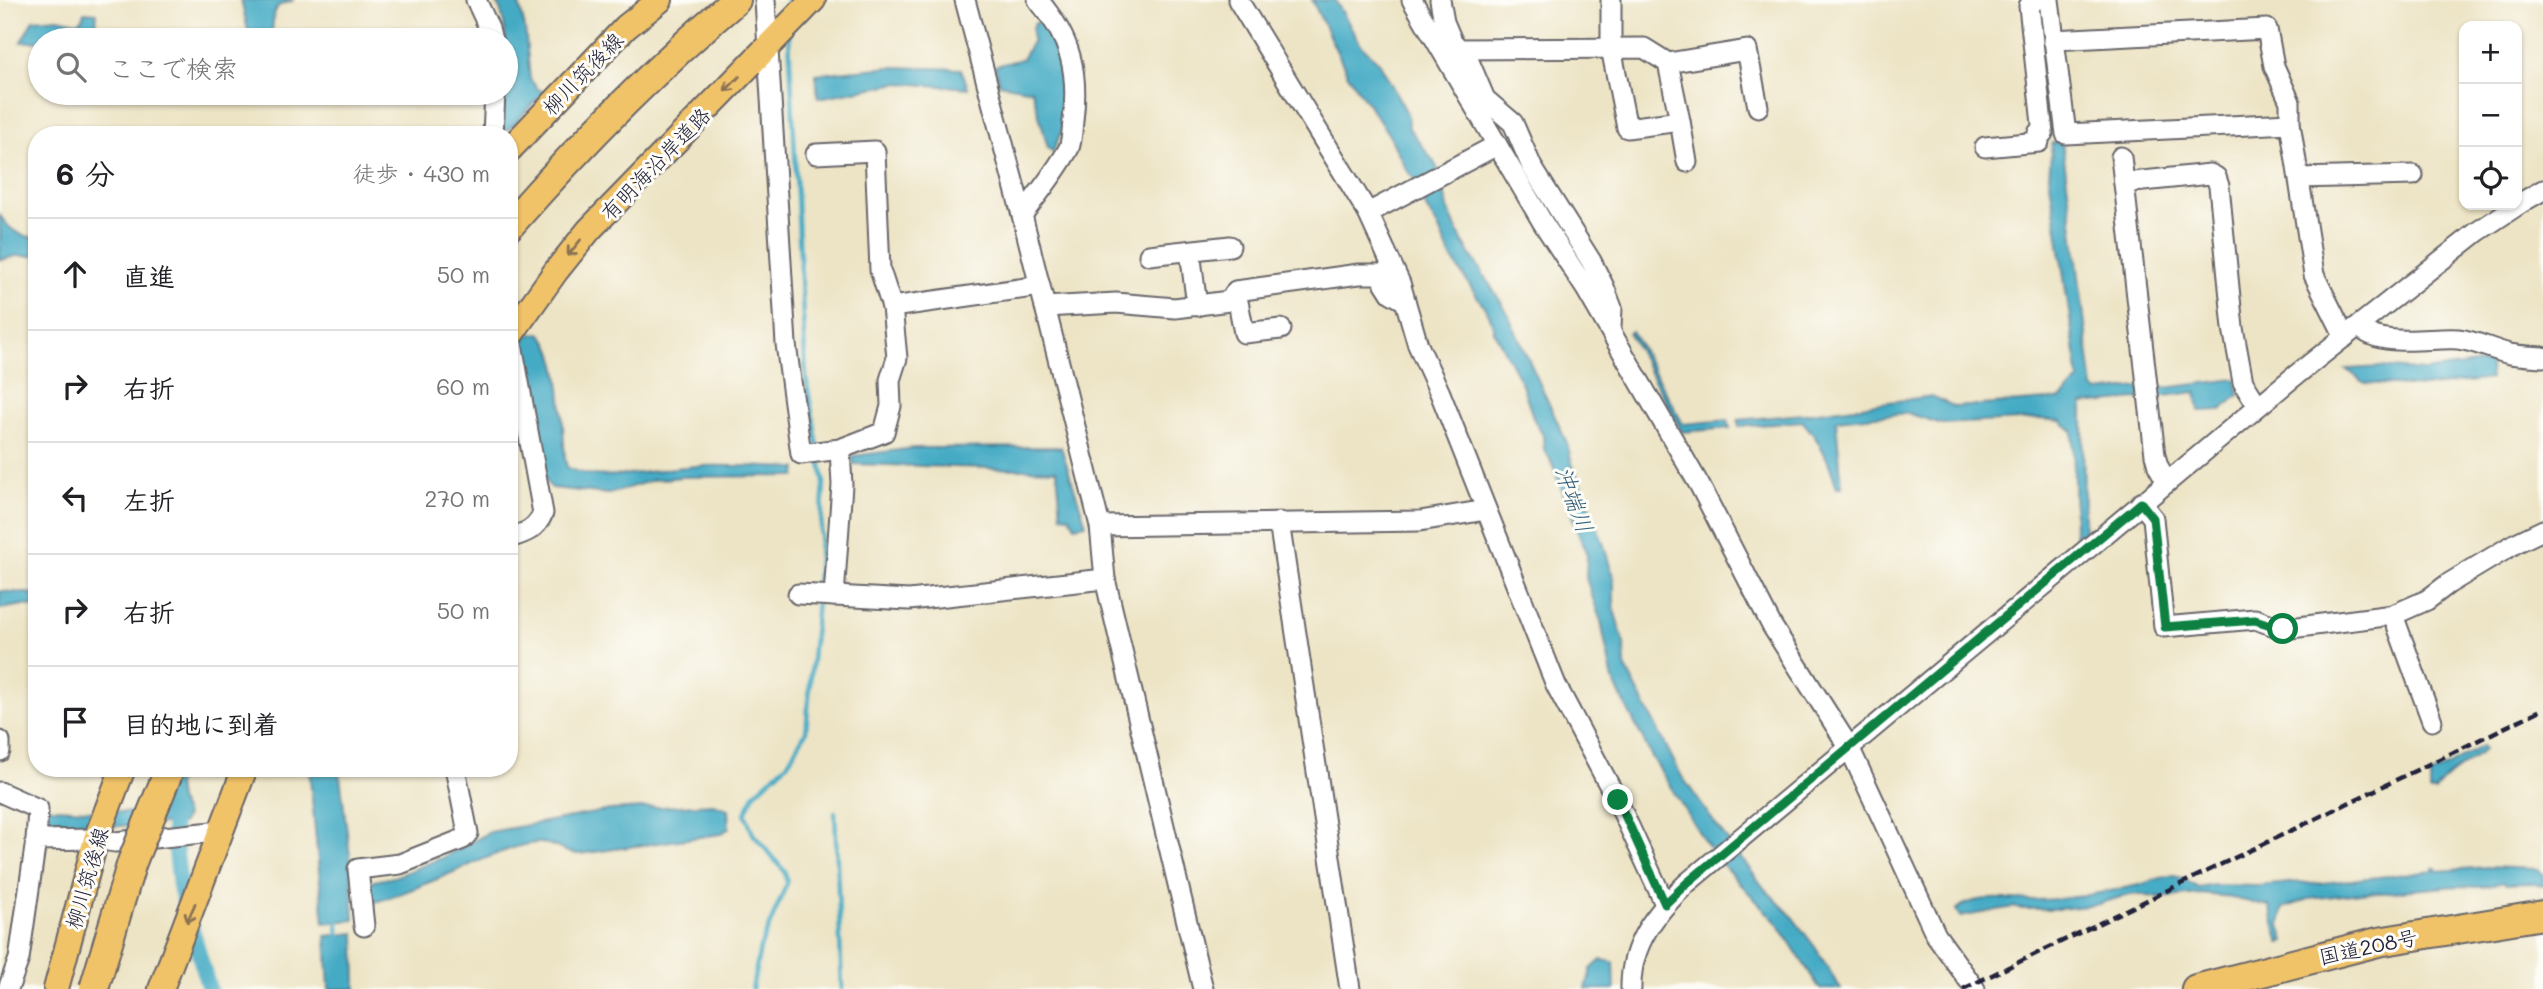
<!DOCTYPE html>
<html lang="ja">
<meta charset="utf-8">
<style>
body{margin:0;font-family:Mali,"Klee One",sans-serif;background:#f2f2f2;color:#202124}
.controls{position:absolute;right:21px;top:21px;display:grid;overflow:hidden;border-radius:14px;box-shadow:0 2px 5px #0004}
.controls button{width:63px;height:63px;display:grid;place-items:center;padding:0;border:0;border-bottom:2px solid #e0e0e0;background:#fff;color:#202124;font:35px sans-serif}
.stop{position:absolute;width:21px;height:21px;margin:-16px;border:5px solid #0b8043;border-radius:50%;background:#fff}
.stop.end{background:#0b8043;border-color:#fff;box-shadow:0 2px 7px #0008}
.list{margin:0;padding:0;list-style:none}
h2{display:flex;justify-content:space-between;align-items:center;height:91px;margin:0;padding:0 28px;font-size:30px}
h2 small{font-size:23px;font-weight:400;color:#757577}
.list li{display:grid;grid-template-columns:46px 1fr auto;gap:21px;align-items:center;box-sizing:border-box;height:112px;padding:0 28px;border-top:2px solid #e0e0e0}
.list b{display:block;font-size:26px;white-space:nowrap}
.list em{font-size:23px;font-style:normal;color:#757577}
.icon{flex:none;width:38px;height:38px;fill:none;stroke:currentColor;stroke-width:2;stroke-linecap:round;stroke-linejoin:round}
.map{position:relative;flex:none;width:2543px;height:989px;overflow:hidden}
.search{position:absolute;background:#fff;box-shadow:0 2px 5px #0004;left:28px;top:28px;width:490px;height:77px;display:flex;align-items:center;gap:18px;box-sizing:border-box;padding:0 24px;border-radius:38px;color:#757577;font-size:26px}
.panel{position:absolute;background:#fff;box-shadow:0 2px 5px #0004;left:28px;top:126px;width:490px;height:651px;border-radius:28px}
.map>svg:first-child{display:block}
.water{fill:#45abc5;stroke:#346680;stroke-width:2}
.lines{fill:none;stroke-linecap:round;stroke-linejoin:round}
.stream{stroke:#45abc5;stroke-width:4.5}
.canal{stroke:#45abc5;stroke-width:16}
.minor-casing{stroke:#69666b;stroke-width:23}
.major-casing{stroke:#69666b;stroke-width:28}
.highway-casing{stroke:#69666b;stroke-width:32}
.minor{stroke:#fff;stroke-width:19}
.major{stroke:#f1c369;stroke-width:24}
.highway{stroke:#f1c369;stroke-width:28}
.rail{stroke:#22223b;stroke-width:4.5;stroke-dasharray:10 5;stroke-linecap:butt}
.highway-bridge-casing{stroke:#69666b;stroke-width:32;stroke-linecap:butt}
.highway-bridge{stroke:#f1c369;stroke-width:28}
.oneway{stroke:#8a7252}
.route{stroke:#0b8043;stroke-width:9}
.labels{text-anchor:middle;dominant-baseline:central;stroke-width:6;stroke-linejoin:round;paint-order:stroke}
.street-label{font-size:21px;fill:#22223b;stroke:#fdfcf7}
.water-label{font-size:23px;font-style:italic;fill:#326079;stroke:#fdfcf7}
</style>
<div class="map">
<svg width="2543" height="989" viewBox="0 0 2543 989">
<rect width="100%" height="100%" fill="#fdfcf7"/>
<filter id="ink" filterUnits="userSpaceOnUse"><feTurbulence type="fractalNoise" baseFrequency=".0143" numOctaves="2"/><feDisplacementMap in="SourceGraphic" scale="14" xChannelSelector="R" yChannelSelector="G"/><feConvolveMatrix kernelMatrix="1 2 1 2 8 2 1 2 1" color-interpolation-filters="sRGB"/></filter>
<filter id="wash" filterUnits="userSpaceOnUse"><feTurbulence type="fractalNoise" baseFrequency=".00686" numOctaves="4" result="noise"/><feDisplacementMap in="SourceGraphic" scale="28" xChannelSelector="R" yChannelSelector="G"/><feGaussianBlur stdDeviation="1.57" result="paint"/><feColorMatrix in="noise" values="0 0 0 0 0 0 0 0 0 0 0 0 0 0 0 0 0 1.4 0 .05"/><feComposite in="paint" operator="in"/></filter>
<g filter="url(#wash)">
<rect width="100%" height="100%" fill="#ede4c5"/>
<g class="water">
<polygon points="241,0 294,0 278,6 274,14 271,40 250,40"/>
<path d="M495,0H522L519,4L525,28L530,79L538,89L544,92L509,129L496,132L504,93H506C506,67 510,21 495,0Z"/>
<polygon points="1312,0 1335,0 1362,46 1379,62 1407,113 1409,128 1434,162 1442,177 1447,208 1462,241 1506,310 1567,443 1572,463 1603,542 1614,580 1614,610 1624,642 1625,666 1681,775 1716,825 1765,889 1790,914 1815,947 1841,989 1820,989 1778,924 1721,863 1703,839 1652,757 1613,681 1601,622 1586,578 1587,555 1551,461 1544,449 1543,435 1534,420 1522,384 1495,333 1489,314 1450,256 1438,227 1427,210 1415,180 1406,169 1389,135 1348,75"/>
<polygon points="84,12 97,13 94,40 21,42 33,20 58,18 77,22 82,19"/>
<polygon points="1043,22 1062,40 1065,62 1064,125 1053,152 1048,148 1032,90 999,84 995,66 1022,59 1032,42 1032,28 1035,23"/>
<polygon points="113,27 212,40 106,40 107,28"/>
<polygon points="890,67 961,69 968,88 898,83 818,98 816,74"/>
<path d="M2062,142L2093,388L2098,392L2139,387L2143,403L2137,399L2083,404L2084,534L2075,535L2073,431L2061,421L2040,419L1942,424L1907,413L1836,420L1842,487L1837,488C1829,461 1821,441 1802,421L1739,427L1738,420L1804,414L1932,396L1955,407L2060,399L2079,380L2049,176L2052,143Z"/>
<path d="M0,215C9,230 19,236 37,238V256H16L0,260Z"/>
<polygon points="1632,331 1683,424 1728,420 1730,428 1682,432 1629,333"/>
<path d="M540,333C564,351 562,428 565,458L567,467C602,487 661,466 700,466C732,465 765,467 797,468L796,476L681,477L653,480L609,494L552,488L547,483L516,353L527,335Z"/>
<polygon points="2490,362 2491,379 2423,387 2365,383 2346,369 2382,367 2424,371"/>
<polygon points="2236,379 2239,395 2221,410 2199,411 2196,392 2156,397 2155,389"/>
<polygon points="1061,447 1086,524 1075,526 1069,516 1061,515 1057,470 853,464 852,456 914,448"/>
<polygon points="0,591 37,594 37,607 24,605 0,609"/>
<path d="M2482,746L2484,750C2471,761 2440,778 2435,792H2430V776Z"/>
<polygon points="150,768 175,768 179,800 186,815 183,823 81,828 40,826 42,807 137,813 153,785"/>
<polygon points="309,768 339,768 351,864 354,920 324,923"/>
<path d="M713,804L728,809L729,828L721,834L580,854C560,854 554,839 529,844C510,847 490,857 472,864C437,879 402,895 365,905L367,884L369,882L394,877L444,857L490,832L610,810Z"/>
<path d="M2486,867L2538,869L2543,874V886L2530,883L2505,884L2504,882L2482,887L2456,886L2380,893L2370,892L2309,899L2283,908L2280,925L2285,942L2280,943L2269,906L2222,896L2200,894L2158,898L2140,894L2124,896L2095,905L2060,909H2019L2014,907L1960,917L1956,910C1973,893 2011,900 2033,900C2068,900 2106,892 2139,885C2150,882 2160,877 2170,876C2182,875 2189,884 2199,888L2214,885L2258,886L2300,882L2313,884L2434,871L2433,868H2436L2439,871Z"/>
<polygon points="355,933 356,989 329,989 326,936"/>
<polygon points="1601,960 1614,962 1615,989 1586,989 1591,969"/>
</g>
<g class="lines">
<g class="stream">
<polyline points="787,0 788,13"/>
<polyline points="789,36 806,378 818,446"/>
<polyline points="92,37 111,39"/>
<polyline points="817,588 824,482 820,458"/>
<polyline points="835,812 842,989"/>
<polyline points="337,916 339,938"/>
<polyline points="752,989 760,948 787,883 785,872 753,834 745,813 755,793 787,764 806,732 817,601"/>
</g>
<polyline class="canal" points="173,826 180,887 209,989"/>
</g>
</g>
<g filter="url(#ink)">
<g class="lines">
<defs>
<g id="minor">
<polyline points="476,0 489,28 492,40"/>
<polyline points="765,0 786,344 801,454 840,449 884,432 891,406 890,380 897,358 892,307 1040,286"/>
<polyline points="965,0 1022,215 1100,526 1105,579 1203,989"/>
<polyline points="1238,0 1368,213 1400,283 1418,345 1440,393 1556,685 1617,800 1665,904"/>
<polyline points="1412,0 1543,223 1586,289 1700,486 1772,626 1849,747 1936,935 1975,989"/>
<polyline points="1440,0 1444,22 1452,41 1468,59 1485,99 1513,123 1532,167 1591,261 1604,287 1612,308 1611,327"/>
<polyline points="1611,0 1611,48 1627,128 1680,121 1668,63"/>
<polyline points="2049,0 2066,134 2290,123 2314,275 2345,337"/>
<polyline points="2053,40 2267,29 2274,66 2290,102 2290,123"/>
<polyline points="1459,49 1644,48 1668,63 1747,50 1758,107"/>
<polyline points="1680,121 1687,162"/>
<polyline points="493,135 495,93"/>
<polyline points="1985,147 2039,142 2038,133 2043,133 2029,6 2035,0"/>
<polyline points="816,154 875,151 880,270 892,307"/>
<polyline points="2121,157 2155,455 2158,466 2167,482"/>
<polyline points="2299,178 2413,175"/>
<polyline points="2124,183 2210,174 2216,177 2219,186 2233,328 2243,382 2258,406"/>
<polyline points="1368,213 1497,145"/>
<path d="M1022,215C1038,194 1056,172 1069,148C1072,140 1072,130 1073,121C1079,72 1071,38 1038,0"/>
<polyline points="1190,251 1197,306"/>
<polyline points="1149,255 1230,246"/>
<polyline points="1236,291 1244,333 1281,329"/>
<polyline points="1045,307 1116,303 1175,308 1229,301 1236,291 1359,274 1379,274 1391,293 1405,301"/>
<path d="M2359,326C2378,349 2430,337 2458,339C2476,341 2493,350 2510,354C2521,356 2532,356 2543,357"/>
<path d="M509,328L543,513C536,530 525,533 509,538"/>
<polyline points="2141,503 2153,518 2164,627 2255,619 2283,629 2393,615 2427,600 2448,584 2516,543 2543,530"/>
<polyline points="1279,522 1350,989"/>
<polyline points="1100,526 1420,521 1486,510"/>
<polyline points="798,594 909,600 1105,579"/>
<polyline points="834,596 842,485 840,449"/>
<polyline points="2393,615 2432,721"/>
<polyline points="0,741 0,751"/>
<polyline points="0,792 38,809 36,840"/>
<polyline points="364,926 358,869 400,864 463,839 468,833 455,768"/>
<polyline points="8,989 19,959 36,840 96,839 115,842 222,831"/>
<path d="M1631,989C1630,943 1656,913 1687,883L2291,379L2477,232L2524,201L2543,190"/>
</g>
<g id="major">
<polyline points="509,150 626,27 660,0"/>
<polyline points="509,337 556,271 589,230 813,0"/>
<polyline points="56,989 96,839 123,768"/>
<polyline points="161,989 245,768"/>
</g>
<g id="highway">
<path d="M509,226C580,145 654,69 736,0"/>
<polyline points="2196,989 2378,942 2543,915"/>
</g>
</defs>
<use href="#minor" class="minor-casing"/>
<use href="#major" class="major-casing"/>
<use href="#highway" class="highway-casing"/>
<use href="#minor" class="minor"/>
<use href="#major" class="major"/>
<use href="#highway" class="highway"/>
<polyline class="rail" points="1963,989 2543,709"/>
<defs>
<polyline id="highway-bridge" points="94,989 132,862 170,768"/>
</defs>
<use href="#highway-bridge" class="highway-bridge-casing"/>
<use href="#highway-bridge" class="highway-bridge"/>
</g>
<defs><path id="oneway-shaft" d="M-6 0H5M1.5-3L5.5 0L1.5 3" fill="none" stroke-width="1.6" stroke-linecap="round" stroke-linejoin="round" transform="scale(1.75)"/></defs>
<g class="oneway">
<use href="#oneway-shaft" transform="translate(732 84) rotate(135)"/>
<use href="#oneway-shaft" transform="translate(574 248) rotate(129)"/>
<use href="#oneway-shaft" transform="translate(191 913) rotate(113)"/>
</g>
</g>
<g class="lines" filter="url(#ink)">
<polyline class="route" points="1618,800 1665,904 1687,883 2141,503 2153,518 2165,627 2255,620 2283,629"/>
</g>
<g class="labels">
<g class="street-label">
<text transform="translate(582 73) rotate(-46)">柳川筑後線</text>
<text transform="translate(655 163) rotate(-46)">有明海沿岸道路</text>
<text transform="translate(86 878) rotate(-74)">柳川筑後線</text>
<text transform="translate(2368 946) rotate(-12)">国道208号</text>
</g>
<g class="water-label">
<text transform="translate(1575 499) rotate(70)">沖端川</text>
</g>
</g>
</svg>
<div class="controls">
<button>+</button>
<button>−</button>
<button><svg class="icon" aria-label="locate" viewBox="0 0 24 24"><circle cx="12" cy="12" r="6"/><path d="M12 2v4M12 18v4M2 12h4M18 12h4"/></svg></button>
</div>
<div class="stop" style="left:2283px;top:629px"></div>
<div class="stop end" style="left:1618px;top:800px"></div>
<div class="search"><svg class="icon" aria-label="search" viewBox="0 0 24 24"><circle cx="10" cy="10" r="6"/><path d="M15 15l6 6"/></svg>ここで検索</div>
<section class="panel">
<h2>6 分<small>徒歩 · 430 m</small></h2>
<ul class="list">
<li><svg class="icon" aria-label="ahead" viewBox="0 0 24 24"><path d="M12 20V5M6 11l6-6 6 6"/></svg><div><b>直進</b></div><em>50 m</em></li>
<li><svg class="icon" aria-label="right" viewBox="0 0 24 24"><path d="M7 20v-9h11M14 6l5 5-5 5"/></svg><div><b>右折</b></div><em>60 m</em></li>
<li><svg class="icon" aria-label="left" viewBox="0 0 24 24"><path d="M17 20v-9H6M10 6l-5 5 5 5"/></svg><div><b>左折</b></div><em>270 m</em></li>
<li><svg class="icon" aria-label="right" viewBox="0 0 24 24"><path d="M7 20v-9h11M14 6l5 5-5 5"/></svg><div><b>右折</b></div><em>50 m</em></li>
<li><svg class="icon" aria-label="arrive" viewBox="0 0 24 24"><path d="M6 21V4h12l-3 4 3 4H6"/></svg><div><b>目的地に到着</b></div></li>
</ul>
</section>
</div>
